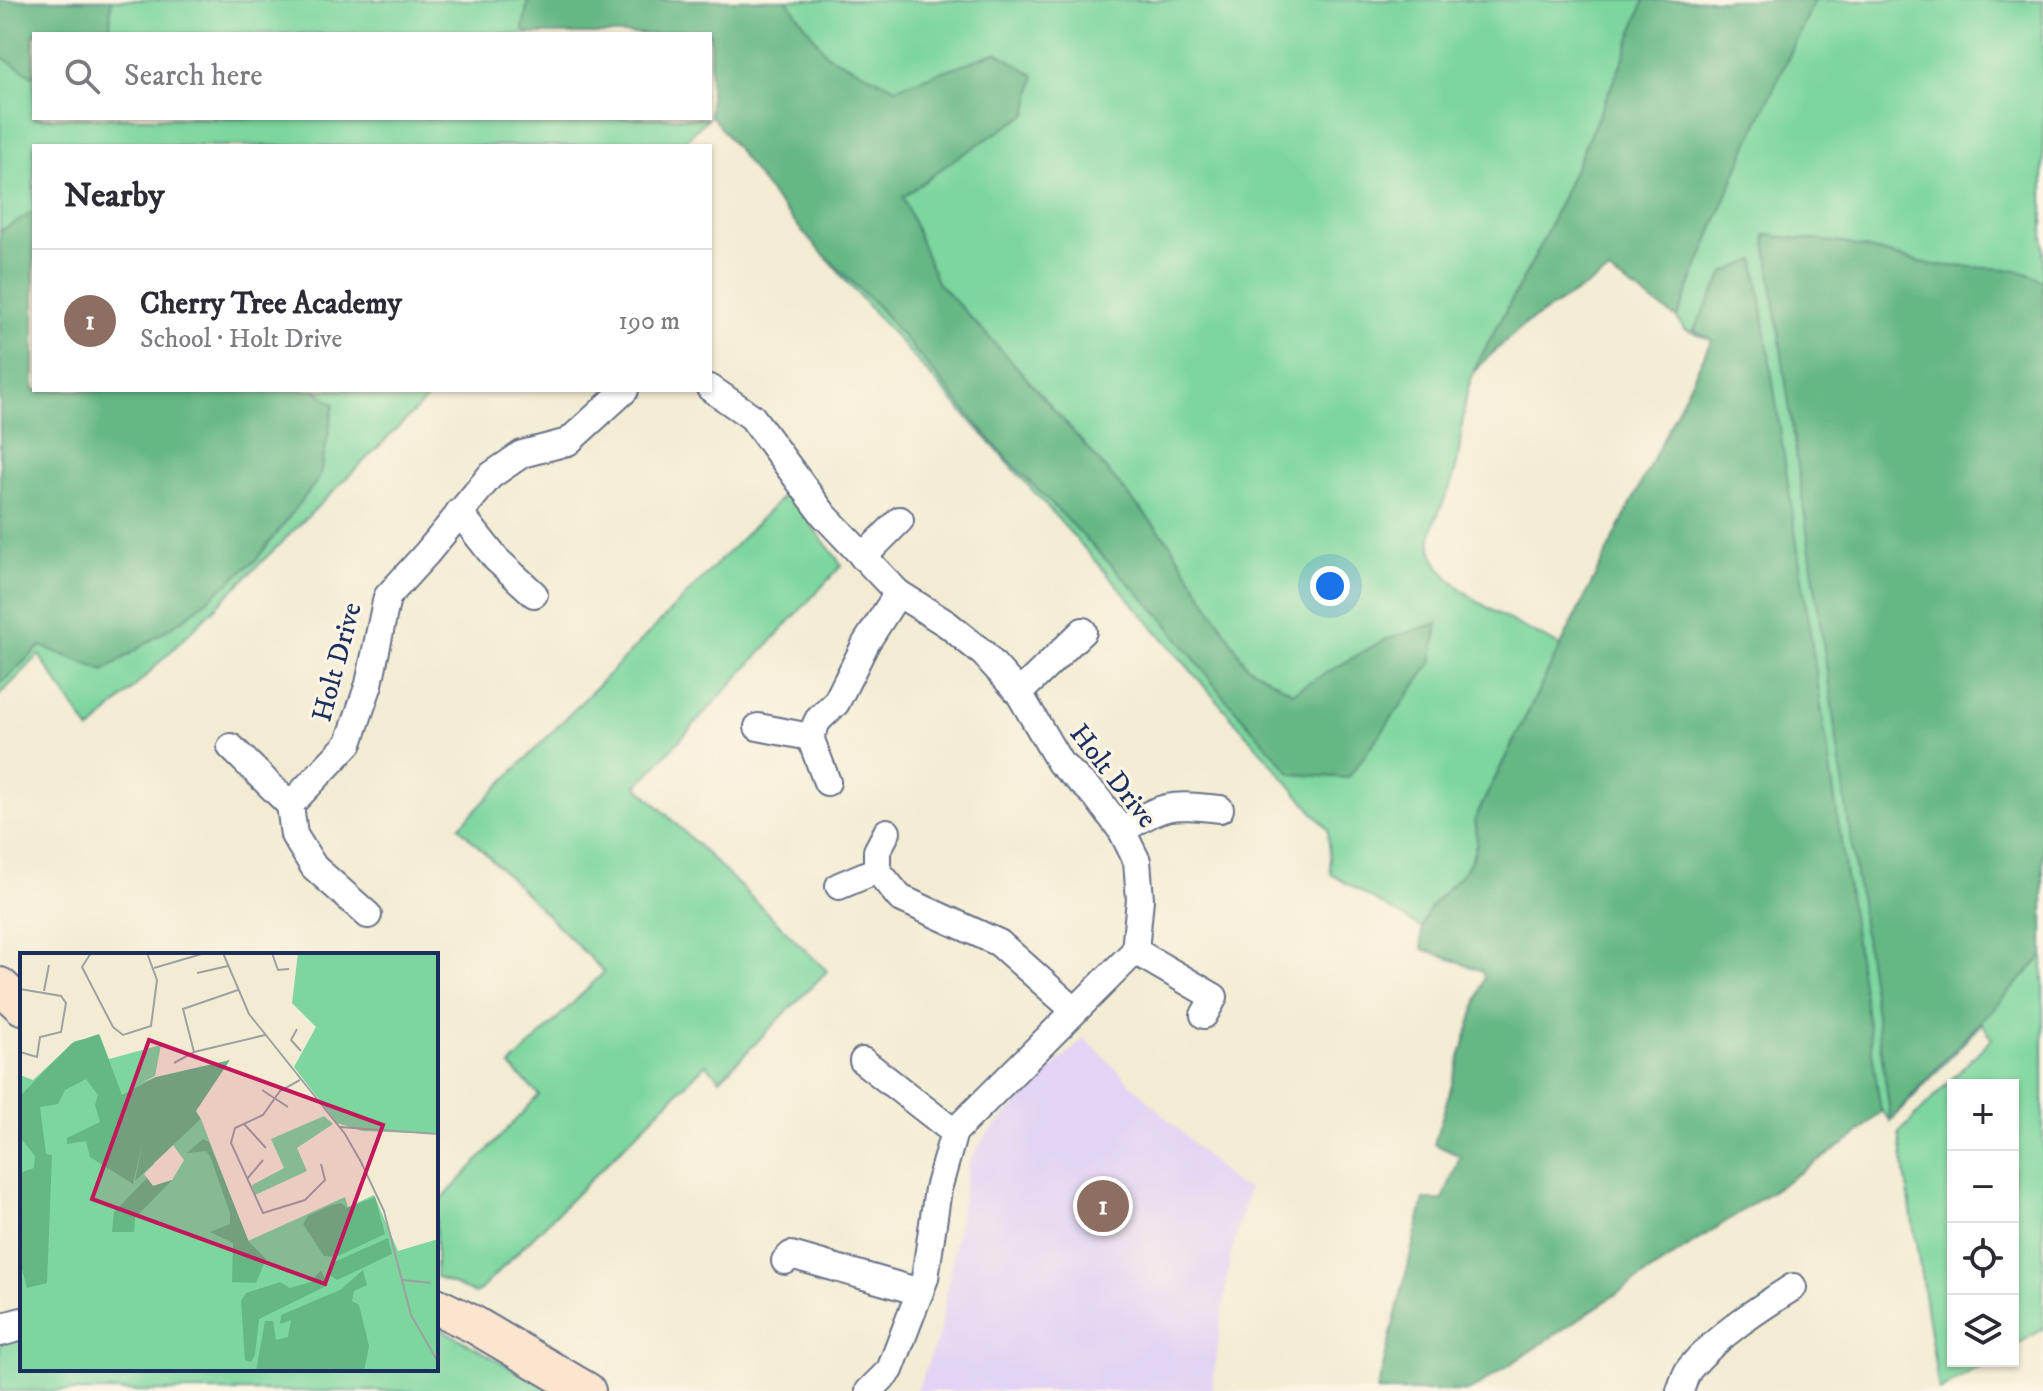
<!DOCTYPE html>
<meta charset="utf-8">
<style>
body{margin:0;font-family:"IM FELL DW Pica",serif;background:#f2f2f3;color:#2b2b33}
.controls{position:absolute;right:24px;bottom:24px;display:grid;overflow:hidden;border-radius:0px;box-shadow:0 2px 6px #0004}
.controls button{width:72px;height:72px;display:grid;place-items:center;padding:0;border:0;border-bottom:2px solid #e1e1e2;background:#fff;color:#2b2b33;font:40px sans-serif}
.you{position:absolute;left:1330px;top:586px;width:28px;height:28px;margin:-20px;border:6px solid #fff;border-radius:50%;background:#1a73e8;box-shadow:0 0 0 12px #1a73e833}
.badge{display:grid;place-items:center;width:52px;height:52px;border-radius:50%;background:#1f6fb2;color:#fff;font-size:26px;font-weight:700}
.pin{position:absolute;translate:-50% -50%;border:4px solid #fff;box-shadow:0 2px 8px #0006}
.list{margin:0;padding:0;list-style:none}
h2{display:flex;justify-content:space-between;align-items:center;height:104px;margin:0;padding:0 32px;font-size:34px}
h2 small{font-size:26px;font-weight:400;color:#7c7c81}
.list li{display:grid;grid-template-columns:52px 1fr auto;gap:24px;align-items:center;box-sizing:border-box;height:144px;padding:0 32px;border-top:2px solid #e1e1e2}
.list b{display:block;font-size:30px;white-space:nowrap}
.list p{margin:0;font-size:26px;white-space:nowrap;color:#7c7c81}
.list em{font-size:26px;font-style:normal;color:#7c7c81}
.icon{flex:none;width:44px;height:44px;fill:none;stroke:currentColor;stroke-width:2;stroke-linecap:round;stroke-linejoin:round}
.map{position:relative;flex:none;width:2043px;height:1391px;overflow:hidden}
.search{position:absolute;background:#fff;box-shadow:0 2px 6px #0004;left:32px;top:32px;width:680px;height:88px;display:flex;align-items:center;gap:20px;box-sizing:border-box;padding:0 28px;border-radius:0px;color:#7c7c81;font-size:30px}
.panel{position:absolute;background:#fff;box-shadow:0 2px 6px #0004;left:32px;top:144px;width:680px;height:248px;border-radius:0px}
.map>svg:first-child{display:block}
.built{fill:#e1d4f4}
.green{fill:#7cd69d;stroke:#4c827e;stroke-width:2}
.forest{fill:#65b784;stroke:#407371;stroke-width:2}
.lines{fill:none;stroke-linecap:round;stroke-linejoin:round}
.minor-casing{stroke:#677187;stroke-width:30}
.tertiary-casing{stroke:#677187;stroke-width:36}
.secondary-casing{stroke:#677187;stroke-width:40}
.minor{stroke:#fff;stroke-width:26}
.tertiary{stroke:#fff;stroke-width:32}
.secondary{stroke:#fbe5cf;stroke-width:36}
.labels{text-anchor:middle;dominant-baseline:central;stroke-width:6;stroke-linejoin:round;paint-order:stroke}
.street-label{font-size:28px;fill:#1b2f5e;stroke:#fcf5e5}
.inset-road{fill:none;stroke:#9da0a4;stroke-width:2}
.view{fill:#c2185b;fill-opacity:0.15;stroke:#c2185b;stroke-width:4}
.inset-edge{fill:none;stroke:#1b2f5e;stroke-width:4}
</style>
<div class="map">
<svg width="2043" height="1391" viewBox="0 0 2043 1391">
<rect width="100%" height="100%" fill="#fcf5e5"/>
<filter id="ink" filterUnits="userSpaceOnUse"><feTurbulence type="fractalNoise" baseFrequency=".0125" numOctaves="2"/><feDisplacementMap in="SourceGraphic" scale="16" xChannelSelector="R" yChannelSelector="G"/><feConvolveMatrix kernelMatrix="1 2 1 2 8 2 1 2 1" color-interpolation-filters="sRGB"/></filter>
<filter id="wash" filterUnits="userSpaceOnUse"><feTurbulence type="fractalNoise" baseFrequency=".006" numOctaves="4" result="noise"/><feDisplacementMap in="SourceGraphic" scale="32" xChannelSelector="R" yChannelSelector="G"/><feGaussianBlur stdDeviation="1.8" result="paint"/><feColorMatrix in="noise" values="0 0 0 0 0 0 0 0 0 0 0 0 0 0 0 0 0 1.4 0 .05"/><feComposite in="paint" operator="in"/></filter>
<g filter="url(#wash)">
<rect width="100%" height="100%" fill="#f3ecd3"/>
<polygon class="built" points="1084,1038 1235,1184 1249,1188 1231,1253 1211,1391 914,1391 919,1386 939,1334 969,1162 988,1133"/>
<g class="green">
<path d="M0,0H2043V1329L2013,1347V1085H1953V1361H1990L1939,1391L1899,1133L1992,1038L1982,1023L1891,1121L1851,1077L1660,445L1712,340L1684,329L1677,318L1609,272C1573,295 1480,344 1469,385C1460,416 1463,451 1452,481C1444,507 1420,534 1436,561C1456,597 1524,628 1561,646L1475,819C1476,827 1478,836 1476,844C1469,875 1443,906 1421,928L1331,874L1328,829L1117,585L845,280L712,115L710,116V34H34V118H708L680,146H34V390H436L90,731L39,655L0,695Z"/>
<polygon points="789,490 815,530 842,565 637,786 827,971 720,1079 706,1064 476,1294 436,1277 436,1206 539,1095 510,1066 604,972 459,827"/>
<polygon points="22,1324 22,1369 436,1369 436,1326 553,1391 0,1391 0,1330"/>
</g>
<g class="forest">
<polygon points="0,0 111,0 110,34 34,34 34,77 0,56"/>
<polygon points="528,0 787,0 827,55 896,88 997,52 1035,76 1027,114 955,159 903,197 937,282 1016,366 1170,543 1247,666 1293,692 1384,640 1438,623 1431,664 1348,778 1292,774 1223,696 1161,616 998,449 879,308 816,247 774,198 710,114 710,34 531,34 523,30"/>
<polygon points="1644,0 1815,0 1747,146 1677,318 1609,272 1526,323 1473,371 1540,247 1622,62"/>
<polygon points="34,212 34,390 315,390 334,404 320,477 256,560 185,618 104,671 41,646 0,684 0,231"/>
<polygon points="1765,235 1844,243 1934,265 2006,269 2026,273 2043,281 2043,956 1918,1088 1891,1121"/>
<path d="M1755,260L1881,1112L1855,1136L1470,1391H1377L1424,1200H1443L1460,1156L1434,1144L1484,978L1482,971L1423,949C1411,901 1464,888 1475,851C1478,840 1477,829 1475,819L1712,340L1694,330L1724,273Z"/>
</g>
</g>
<g filter="url(#ink)">
<g class="lines">
<defs>
<g id="minor">
<polyline points="710,388 752,417 824,515 898,593 947,624 984,654 1019,693 1060,763 1095,795 1122,831 1137,861 1140,899 1135,951 954,1132 938,1189 925,1278 890,1370 869,1391"/>
<polyline points="459,512 496,559 534,594"/>
<polyline points="863,557 900,520"/>
<polyline points="1019,693 1083,631"/>
<polyline points="758,727 810,737"/>
<polyline points="231,747 290,805"/>
<polyline points="827,782 810,737 818,720 836,703 866,643 898,593"/>
<path d="M1122,831C1163,803 1171,804 1220,809"/>
<polyline points="877,870 877,851 887,832"/>
<polyline points="839,886 877,870 900,898 999,943 1074,1010"/>
<polyline points="368,915 314,867 294,835 290,805 349,743 369,684 387,597 427,553 490,476 522,454 568,442 625,390"/>
<polyline points="1135,951 1214,997 1204,1015"/>
<polyline points="863,1061 954,1132"/>
<polyline points="785,1261 791,1255 920,1292"/>
<path d="M1680,1391C1683,1384 1685,1374 1690,1368C1718,1335 1757,1310 1793,1287"/>
</g>
<polyline id="tertiary" points="0,1330 22,1324"/>
<g id="secondary">
<polyline points="0,986 22,1006"/>
<polyline points="436,1306 473,1324 587,1391"/>
</g>
</defs>
<use href="#minor" class="minor-casing"/>
<use href="#tertiary" class="tertiary-casing"/>
<use href="#secondary" class="secondary-casing"/>
<use href="#minor" class="minor"/>
<use href="#tertiary" class="tertiary"/>
<use href="#secondary" class="secondary"/>
</g>
</g>
<g class="labels">
<g class="street-label">
<text transform="translate(337 662) rotate(-75)">Holt Drive</text>
<text transform="translate(1113 776) rotate(52)">Holt Drive</text>
</g>
</g>
<g transform="translate(20 953)">
<rect width="418" height="418" fill="#f3ecd3"/>
<path d="M278,0H418V181L342,178L317,170L274,114L296,74L272,50ZM80,83L89,106L141,92L135,123L121,130L136,124L138,131L134,211L124,221L133,233L152,227L164,207L153,192L181,166L228,288L325,244L328,254L354,242L378,298L418,286V418H0V122L13,127L55,88ZM304,163L313,171L277,195L287,218L235,242L232,232L264,215L251,186Z" fill="#7cd69d"/>
<path d="M79,81L102,142L136,124L210,107L176,158L181,166L115,228L123,187L113,231L70,204L66,188L47,191V185L80,169L75,152L78,142L66,126L45,137L38,151L20,154L26,201L32,202L27,330L7,335L0,308V220L14,215L15,203L0,184V143L52,90ZM183,186L189,189L229,289L246,306L236,330L212,329L213,290L190,279L210,271V260L190,203L186,198L167,200ZM127,225L133,233L152,227L115,265L114,279H92L94,259ZM355,244L365,281L316,304L304,303L283,271L288,263L309,253L321,250L327,255ZM368,285L372,301L317,327L310,322L312,310ZM301,317L308,332L239,366L235,402L231,409L225,407L221,348L226,340L260,329L270,335L291,329ZM343,317L347,332L334,338L332,348L339,352L349,393L344,418H236L245,368H253L256,387L268,384L271,367L260,371L261,362L320,337Z" fill="#65b784"/>
<path class="inset-road" d="M71,0L62,14L93,74L103,82L131,73L137,27L127,0M203,0L229,61L325,181L341,209L364,258L391,362L418,409M252,0L258,17L269,16M134,15L185,0M177,20L208,13M0,36L41,43L46,50L41,79L20,84L17,104L0,99M24,38L29,12M277,76L271,87L281,98M174,99L163,56L218,37M154,110L174,99L245,82M280,127L260,138L243,162L215,175L211,190L243,260L285,247L305,227L301,211M242,137L268,154M224,171L246,195M320,174L418,181M227,226L243,207M383,327L411,330"/>
<path class="view" d="M129,87L363,172L305,331L72,246Z"/>
<rect width="418" height="418" class="inset-edge"/>
</g>
</svg>
<div class="controls">
<button>+</button>
<button>−</button>
<button><svg class="icon" aria-label="locate" viewBox="0 0 24 24"><circle cx="12" cy="12" r="6"/><path d="M12 2v4M12 18v4M2 12h4M18 12h4"/></svg></button>
<button><svg class="icon" aria-label="layers" viewBox="0 0 24 24"><path d="M12 4l9 5-9 5-9-5zM3 14l9 5 9-5"/></svg></button>
</div>
<div class="you"></div>
<div class="pin badge" style="left:1103px;top:1206px;background:#8d6e63">1</div>
<div class="search"><svg class="icon" aria-label="search" viewBox="0 0 24 24"><circle cx="10" cy="10" r="6"/><path d="M15 15l6 6"/></svg>Search here</div>
<section class="panel">
<h2>Nearby<small></small></h2>
<ul class="list">
<li><span class="badge" style="background:#8d6e63">1</span><div><b>Cherry Tree Academy</b><p>School · Holt Drive</p></div><em>190 m</em></li>
</ul>
</section>
</div>
